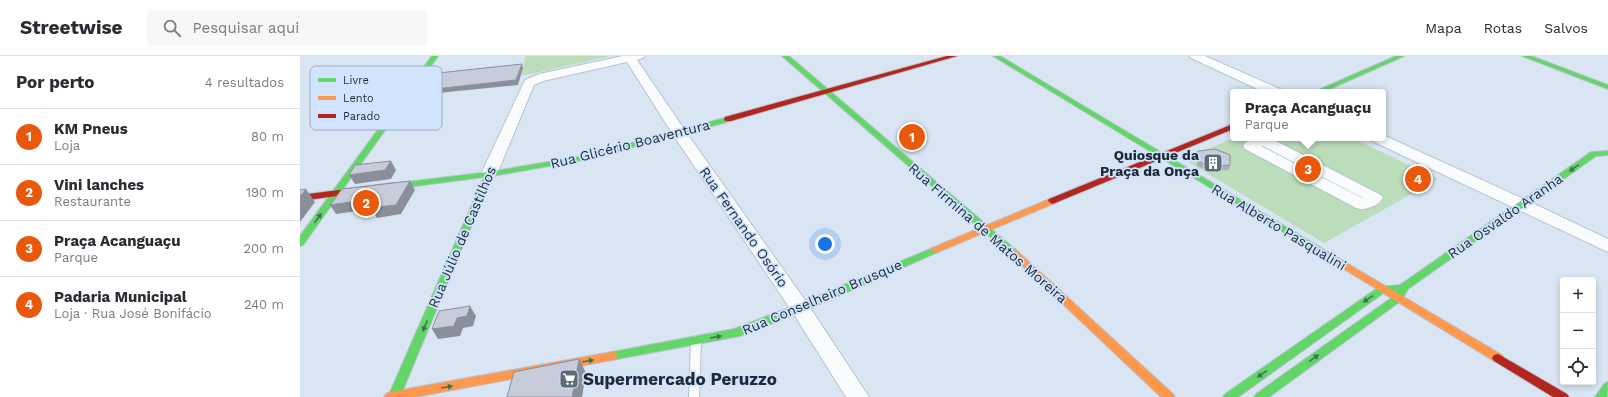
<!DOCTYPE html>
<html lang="pt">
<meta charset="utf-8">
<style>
body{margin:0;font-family:"Work Sans",sans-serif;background:#f7f7f7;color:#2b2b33}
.controls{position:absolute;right:12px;bottom:12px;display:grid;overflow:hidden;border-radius:4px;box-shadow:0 2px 6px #0003}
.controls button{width:36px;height:36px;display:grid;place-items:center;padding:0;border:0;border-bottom:1px solid #e1e1e2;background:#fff;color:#2b2b33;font:20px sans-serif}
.you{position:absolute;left:525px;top:188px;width:14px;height:14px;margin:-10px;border:3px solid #fff;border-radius:50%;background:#1a73e8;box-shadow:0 0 0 6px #1a73e833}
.badge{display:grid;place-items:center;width:26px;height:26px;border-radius:50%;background:#ea580c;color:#fff;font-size:13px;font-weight:700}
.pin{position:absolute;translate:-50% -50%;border:2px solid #fff;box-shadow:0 1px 4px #0006}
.popup{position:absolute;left:930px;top:33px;width:156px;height:52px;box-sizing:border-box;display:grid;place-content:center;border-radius:4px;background:#fff;filter:drop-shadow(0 1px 3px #0005);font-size:13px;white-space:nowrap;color:#7c7c81}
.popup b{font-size:15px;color:#2b2b33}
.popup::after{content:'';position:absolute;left:50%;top:100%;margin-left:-8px;border:8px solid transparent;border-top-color:#fff}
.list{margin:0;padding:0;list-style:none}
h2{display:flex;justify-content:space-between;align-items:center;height:52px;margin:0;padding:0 16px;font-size:17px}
h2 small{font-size:13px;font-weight:400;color:#7c7c81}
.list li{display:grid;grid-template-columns:26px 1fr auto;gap:12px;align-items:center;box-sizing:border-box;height:56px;padding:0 16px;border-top:1px solid #e1e1e2}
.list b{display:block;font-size:15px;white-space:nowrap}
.list p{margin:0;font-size:13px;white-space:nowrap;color:#7c7c81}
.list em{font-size:13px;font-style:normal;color:#7c7c81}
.icon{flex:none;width:22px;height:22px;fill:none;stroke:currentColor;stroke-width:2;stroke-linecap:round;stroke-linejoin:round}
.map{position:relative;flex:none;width:1308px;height:341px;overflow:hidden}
header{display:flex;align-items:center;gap:24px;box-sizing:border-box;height:56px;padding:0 20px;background:#fff;border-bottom:1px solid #e1e1e2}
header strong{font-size:19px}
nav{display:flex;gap:22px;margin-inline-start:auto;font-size:14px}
.search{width:280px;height:36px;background:#f7f7f7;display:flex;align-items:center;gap:10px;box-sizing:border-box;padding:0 14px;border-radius:4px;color:#7c7c81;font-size:15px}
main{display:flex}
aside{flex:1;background:#fff}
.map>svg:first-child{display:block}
.green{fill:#bbddb9}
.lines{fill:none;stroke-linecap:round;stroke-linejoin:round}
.lane-casing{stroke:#b8c2cf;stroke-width:12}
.street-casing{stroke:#b8c2cf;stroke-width:2}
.fast-casing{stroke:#b8c2cf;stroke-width:2}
.slow-casing{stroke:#b8c2cf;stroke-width:2}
.jam-casing{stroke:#b8c2cf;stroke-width:2}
.lane{stroke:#f9fbfd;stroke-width:10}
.street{fill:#f9fbfd;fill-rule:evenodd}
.fast{fill:#63d668;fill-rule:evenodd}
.slow{fill:#ff974d;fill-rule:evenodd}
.jam{fill:#b3261e;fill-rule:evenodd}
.wall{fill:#aaafbb}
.shaded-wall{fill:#8b8f99}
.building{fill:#c6ccda;stroke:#8b8f99}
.oneway{fill:#3e764c}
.labels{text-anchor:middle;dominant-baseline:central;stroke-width:3.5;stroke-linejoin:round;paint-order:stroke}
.street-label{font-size:14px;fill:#1f2835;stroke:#d0e4ff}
.poi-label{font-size:14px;font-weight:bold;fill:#1f2835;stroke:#d0e4ff;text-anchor:end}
.near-poi-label{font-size:17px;font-weight:bold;fill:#1f2835;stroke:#d0e4ff;text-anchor:start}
.key{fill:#d0e4ff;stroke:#9bacc2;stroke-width:1}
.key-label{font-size:11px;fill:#1f2835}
</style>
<header>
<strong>Streetwise</strong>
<div class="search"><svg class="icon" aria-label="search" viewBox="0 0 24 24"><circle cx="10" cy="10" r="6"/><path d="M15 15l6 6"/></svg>Pesquisar aqui</div>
<nav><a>Mapa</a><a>Rotas</a><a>Salvos</a></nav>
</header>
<main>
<aside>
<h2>Por perto<small>4 resultados</small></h2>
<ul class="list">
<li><span class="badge">1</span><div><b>KM Pneus</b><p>Loja</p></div><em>80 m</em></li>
<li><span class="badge">2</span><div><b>Vini lanches</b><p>Restaurante</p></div><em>190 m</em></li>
<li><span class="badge">3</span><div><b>Praça Acanguaçu</b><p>Parque</p></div><em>200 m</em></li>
<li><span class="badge">4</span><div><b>Padaria Municipal</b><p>Loja · Rua José Bonifácio</p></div><em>240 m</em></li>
</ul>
</aside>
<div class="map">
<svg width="1308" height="341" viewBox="0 0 1308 341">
<rect width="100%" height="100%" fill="#dae5f4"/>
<g class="green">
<polygon points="225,0 310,0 222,20"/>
<polygon points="934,82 1052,82 1138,123 1024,187 883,103"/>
</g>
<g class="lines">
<defs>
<polyline id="lane" points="394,341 396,285"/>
<g id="street">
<polygon points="323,0 345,0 343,2 337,4 386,76 507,247 569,341 546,341 493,257 372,77 327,6 243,25 234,29 197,118 194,121 189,123 184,121 181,118 225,24 239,18"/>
<polygon points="889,0 905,0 980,33 981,36 964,36 891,2"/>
<polygon points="1083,79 1228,145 1308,183 1308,196 1072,85 1070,82 1083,82"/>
<path d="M956,82H970L1081,139L1083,142C1078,150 1065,155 1056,152L945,93L943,90L945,87ZM961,90H963L1063,142H1062Z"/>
</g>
<g id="fast">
<polygon points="132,0 138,0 3,189 0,190 0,180"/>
<polygon points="482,0 489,0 717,195 719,197 717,199 711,199"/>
<polygon points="693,0 700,0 1021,192 1016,195 1013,194"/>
<polygon points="1096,0 1104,0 1023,36 1014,36"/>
<polygon points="1222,0 1231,0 1308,29 1308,33"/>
<polygon points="428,61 431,61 431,65 284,104 192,120 100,341 88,341 184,121 93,133 90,132 89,130 90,128 189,116 283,100"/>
<polygon points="1308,95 1308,99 1296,100 1108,233 1102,244 969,341 954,341 956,338 1094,240 1097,235 1085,236 938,341 923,341 925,338 1079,231 1100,229 1291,96"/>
<polygon points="635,191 638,192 640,194 638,196 504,255 440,280 312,304 308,303 306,300 308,297 312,296 434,273 496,249"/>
<polygon points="1308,326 1307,341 1295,341 1304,328"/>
</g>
<g id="slow">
<polygon points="752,142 755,143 756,145 755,147 638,196 632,196 630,194 632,192"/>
<polygon points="1016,189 1202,299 1204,302 1202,305 1198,306 1194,305 1013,194 1011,192"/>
<polygon points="714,194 717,195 873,338 875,341 861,341 711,199 709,197"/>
<polygon points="312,296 316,297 318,300 316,303 312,304 115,341 84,341 86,338 90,336"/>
</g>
<g id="jam">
<polygon points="647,0 657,0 431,65 425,65 424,63 425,61"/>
<polygon points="933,68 933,73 755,147 752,148 748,145 749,143"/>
<polygon points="93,127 96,128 97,130 96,132 0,145 0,139"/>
<polygon points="1198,298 1267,338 1269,341 1253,341 1194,305 1192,302 1194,299"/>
</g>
</defs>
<use href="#lane" class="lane-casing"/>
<use href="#street" class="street-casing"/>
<use href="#fast" class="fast-casing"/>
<use href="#slow" class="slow-casing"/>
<use href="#jam" class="jam-casing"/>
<use href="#lane" class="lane"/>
<use href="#street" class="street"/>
<use href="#fast" class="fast"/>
<use href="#slow" class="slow"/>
<use href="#jam" class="jam"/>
</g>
<polygon class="wall" points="898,95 930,109 929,114 909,115 897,110 897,99"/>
<g class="shaded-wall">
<polygon points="222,8 223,12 218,29 119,39 117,35"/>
<polygon points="91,105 96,114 91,123 55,128 49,119"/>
<polygon points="110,125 115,134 101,158 77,162 72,153 36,158 30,149"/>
<polygon points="6,133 15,146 0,166 0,141"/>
<polygon points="170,250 176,260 173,270 163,272 160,280 138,283 132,273 157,262"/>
<polygon points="279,303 286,317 282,341 272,341"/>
</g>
<g class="building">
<polygon points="222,8 216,24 117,35 129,18"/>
<polygon points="915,93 930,99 930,109 911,111 898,105 898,95"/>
<polygon points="91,105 85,114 49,119 55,109"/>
<polygon points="110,125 96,149 71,152 78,142 30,149 42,133"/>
<polygon points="6,133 0,141 0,134"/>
<polygon points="170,250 167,260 157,262 154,270 132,273 139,255"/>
<polygon points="279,303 272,341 207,341 214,316"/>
</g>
<defs><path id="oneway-solid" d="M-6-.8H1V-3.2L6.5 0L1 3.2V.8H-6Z"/></defs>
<g class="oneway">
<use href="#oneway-solid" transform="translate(1274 112) rotate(145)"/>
<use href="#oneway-solid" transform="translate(18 162) rotate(-54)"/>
<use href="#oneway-solid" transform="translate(1068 243) rotate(145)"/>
<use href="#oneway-solid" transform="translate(125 270) rotate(113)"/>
<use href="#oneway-solid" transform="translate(416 281) rotate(-10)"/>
<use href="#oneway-solid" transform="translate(1014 302) rotate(-36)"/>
<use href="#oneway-solid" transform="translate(288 305) rotate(-10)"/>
<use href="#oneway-solid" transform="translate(962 318) rotate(145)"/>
<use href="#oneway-solid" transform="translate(147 331) rotate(-10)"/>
</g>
<defs>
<symbol id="building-square" viewBox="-11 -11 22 22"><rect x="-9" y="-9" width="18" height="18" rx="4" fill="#606a78" stroke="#d0e4ff"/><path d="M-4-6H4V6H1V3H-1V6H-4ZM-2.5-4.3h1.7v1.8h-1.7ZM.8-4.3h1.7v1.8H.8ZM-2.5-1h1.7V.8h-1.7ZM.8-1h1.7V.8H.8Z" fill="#fff"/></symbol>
<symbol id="supermarket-square" viewBox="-11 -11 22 22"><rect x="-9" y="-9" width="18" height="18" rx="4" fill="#606a78" stroke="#d0e4ff"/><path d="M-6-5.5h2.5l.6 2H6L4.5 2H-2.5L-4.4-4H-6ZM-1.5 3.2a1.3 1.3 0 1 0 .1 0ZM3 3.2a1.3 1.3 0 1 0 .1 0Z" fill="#fff"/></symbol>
</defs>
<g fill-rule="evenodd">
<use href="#building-square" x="902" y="96" width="22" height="22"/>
<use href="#supermarket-square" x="258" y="312" width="22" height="22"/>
</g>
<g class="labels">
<g class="street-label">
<text transform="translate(330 88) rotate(-14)">Rua Glicério Boaventura</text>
<text transform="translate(1205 160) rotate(-35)">Rua Osvaldo Aranha</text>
<text transform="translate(444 171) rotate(55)">Rua Fernando Osório</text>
<text transform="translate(979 171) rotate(31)">Rua Alberto Pasqualini</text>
<text transform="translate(688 177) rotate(41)">Rua Firmina de Matos Moreira</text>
<text transform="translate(162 181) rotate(-67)">Rua Júlio de Castilhos</text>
<text transform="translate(522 241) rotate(-23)">Rua Conselheiro Brusque</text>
</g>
<g class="poi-label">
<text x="899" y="99">Quiosque da<tspan x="899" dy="16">Praça da Onça</tspan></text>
</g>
<g class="near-poi-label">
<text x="283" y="323">Supermercado Peruzzo</text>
</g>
</g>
<rect x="10" y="10" width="132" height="64" rx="6" class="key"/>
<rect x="18" y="22" width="18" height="4" fill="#63d668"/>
<rect x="18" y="40" width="18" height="4" fill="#ff974d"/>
<rect x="18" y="58" width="18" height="4" fill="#b3261e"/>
<g class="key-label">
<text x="43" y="28">Livre</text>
<text x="43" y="46">Lento</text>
<text x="43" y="64">Parado</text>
</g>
</svg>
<div class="controls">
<button>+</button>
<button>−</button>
<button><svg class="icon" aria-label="locate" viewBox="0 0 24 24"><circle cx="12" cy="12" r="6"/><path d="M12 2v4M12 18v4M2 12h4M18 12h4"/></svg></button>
</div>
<div class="you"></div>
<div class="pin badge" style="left:612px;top:81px">1</div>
<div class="pin badge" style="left:66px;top:147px">2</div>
<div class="pin badge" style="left:1008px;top:113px">3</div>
<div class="popup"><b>Praça Acanguaçu</b>Parque</div>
<div class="pin badge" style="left:1118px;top:123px">4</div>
</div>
</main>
